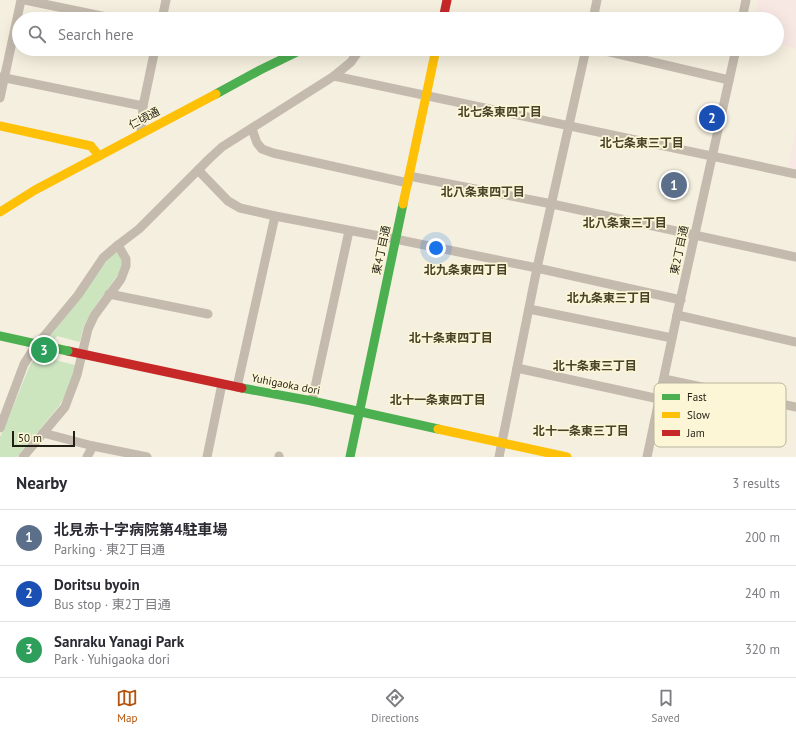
<!DOCTYPE html>
<meta charset="utf-8">
<style>
body{margin:0;font-family:"PT Sans","Noto Sans JP",sans-serif;background:#f7f7f7;color:#2b2b33}
.scale{position:absolute;left:12px;bottom:10px;width:63px;box-sizing:border-box;padding-left:4px;border:2px solid #211f13;border-top:0;font-size:11px;line-height:14px;white-space:nowrap;color:#211f13;-webkit-text-stroke:3px #fcf5d6;paint-order:stroke}
.you{position:absolute;left:436px;top:248px;width:14px;height:14px;margin:-10px;border:3px solid #fff;border-radius:50%;background:#1a73e8;box-shadow:0 0 0 6px #1a73e833}
.badge{display:grid;place-items:center;width:26px;height:26px;border-radius:50%;background:#b45309;color:#fff;font-size:13px;font-weight:700}
.pin{position:absolute;translate:-50% -50%;border:2px solid #fff;box-shadow:0 1px 4px #0006}
.list{margin:0;padding:0;list-style:none}
h2{display:flex;justify-content:space-between;align-items:center;height:52px;margin:0;padding:0 16px;font-size:17px}
h2 small{font-size:13px;font-weight:400;color:#7c7c81}
.list li{display:grid;grid-template-columns:26px 1fr auto;gap:12px;align-items:center;box-sizing:border-box;height:56px;padding:0 16px;border-top:1px solid #e1e1e2}
.list b{display:block;font-size:15px;white-space:nowrap}
.list p{margin:0;font-size:13px;white-space:nowrap;color:#7c7c81}
.list em{font-size:13px;font-style:normal;color:#7c7c81}
.icon{flex:none;width:22px;height:22px;fill:none;stroke:currentColor;stroke-width:2;stroke-linecap:round;stroke-linejoin:round}
.map{position:relative;flex:none;width:796px;height:457px;overflow:hidden}
.search{position:absolute;background:#fff;box-shadow:0 4px 16px #0002;left:12px;right:12px;top:12px;height:44px;display:flex;align-items:center;gap:10px;box-sizing:border-box;padding:0 14px;border-radius:22px;color:#7c7c81;font-size:15px}
.sheet{height:220px;background:#fff}
nav{display:flex;justify-content:space-around;align-items:center;box-sizing:border-box;height:56px;border-top:1px solid #e1e1e2;background:#fff;font-size:11px;color:#7c7c81}
nav a{display:grid;justify-items:center;gap:2px}
nav .on{color:#b45309}
.map>svg:first-child{display:block}
.medical{fill:#f8e8e4}
.green{fill:#cce5bf}
.lines{fill:none;stroke-linecap:round;stroke-linejoin:round}
.street{stroke:#c4baae;stroke-width:9}
.fast{stroke:#4caf50;stroke-width:9}
.slow{stroke:#ffc107;stroke-width:9}
.jam{stroke:#c62828;stroke-width:9}
.fast-bridge{stroke:#4caf50;stroke-width:9}
.labels{text-anchor:middle;dominant-baseline:central;stroke-width:3.5;stroke-linejoin:round;paint-order:stroke}
.street-label{font-size:11px;fill:#211f13;stroke:#fcf5d6}
.neighbourhood-label{font-size:12px;font-weight:bold;fill:#484228;stroke:#fcf5d6}
.key{fill:#fcf5d6;stroke:#bab59c;stroke-width:1}
.key-label{font-size:11px;fill:#211f13}
</style>
<div class="map">
<svg width="796" height="457" viewBox="0 0 796 457">
<rect width="100%" height="100%" fill="#f4efde"/>
<g class="medical">
<polygon points="758,0 796,0 796,49 777,44 777,19 754,19"/>
<polygon points="796,130 796,169 788,167"/>
</g>
<polygon class="green" points="116,252 119,254 122,260 122,266 119,273 90,314 83,328 80,342 57,336 43,357 75,365 69,389 59,406 17,457 0,457 0,437 8,419 30,365 51,335 83,294 111,255"/>
<g class="lines">
<g class="street">
<polyline points="25,0 116,19"/>
<polyline points="443,16 463,19"/>
<polyline points="162,19 166,0"/>
<polyline points="593,19 597,0"/>
<polyline points="742,19 746,0"/>
<polyline points="597,49 729,80"/>
<polyline points="334,76 796,174"/>
<polyline points="0,77 143,106"/>
<polyline points="0,98 21,0"/>
<polyline points="252,129 257,143 262,149 273,153 408,183"/>
<polyline points="141,133 143,106 155,49"/>
<polyline points="198,170 228,201 240,208 275,216 395,239 537,268 681,300"/>
<polyline points="409,176 552,204 796,257"/>
<polyline points="109,294 208,314"/>
<polyline points="529,309 672,338"/>
<polyline points="677,315 796,342"/>
<polyline points="517,368 659,399"/>
<polyline points="664,379 796,407"/>
<polyline points="237,387 275,216"/>
<polyline points="312,401 349,231"/>
<polyline points="0,428 24,364 35,347 78,295 103,258 118,245 139,229 209,159 222,147 334,76 351,62 360,49"/>
<polyline points="43,433 93,446 147,457"/>
<polyline points="23,457 65,407 77,375 88,329 94,316 121,279 126,266 126,259 118,245"/>
<polyline points="87,457 93,446"/>
<polyline points="207,457 222,384"/>
<polyline points="279,457 279,456"/>
<polyline points="499,457 537,268 586,49"/>
<polyline points="647,457 677,315 736,49"/>
</g>
<g class="fast">
<polyline points="216,94 260,70 303,49"/>
<polyline points="242,388 312,401 438,429"/>
<polyline points="350,457 403,204"/>
</g>
<g class="slow">
<polyline points="0,126 91,146 99,156"/>
<polyline points="403,204 436,49"/>
<polyline points="0,212 35,190 216,94"/>
<polyline points="438,429 567,457"/>
</g>
<g class="jam">
<polyline points="443,19 447,0"/>
<polyline points="68,351 242,388"/>
</g>
<polyline class="fast-bridge" points="0,336 68,351"/>
</g>
<g class="labels">
<g class="street-label">
<text transform="translate(144 118) rotate(-28)">仁頃通</text>
<text transform="translate(381 250) rotate(-78)">東4丁目通</text>
<text transform="translate(679 250) rotate(-78)">東2丁目通</text>
<text transform="translate(286 384) rotate(11)">Yuhigaoka dori</text>
</g>
<g class="neighbourhood-label">
<text x="500" y="111">北七条東四丁目</text>
<text x="642" y="142">北七条東三丁目</text>
<text x="483" y="191">北八条東四丁目</text>
<text x="625" y="222">北八条東三丁目</text>
<text x="466" y="269">北九条東四丁目</text>
<text x="609" y="297">北九条東三丁目</text>
<text x="451" y="337">北十条東四丁目</text>
<text x="595" y="365">北十条東三丁目</text>
<text x="438" y="399">北十一条東四丁目</text>
<text x="581" y="430">北十一条東三丁目</text>
</g>
</g>
<rect x="654" y="383" width="132" height="64" rx="6" class="key"/>
<rect x="662" y="394" width="18" height="6" fill="#4caf50"/>
<rect x="662" y="412" width="18" height="6" fill="#ffc107"/>
<rect x="662" y="430" width="18" height="6" fill="#c62828"/>
<g class="key-label">
<text x="687" y="401">Fast</text>
<text x="687" y="419">Slow</text>
<text x="687" y="437">Jam</text>
</g>
</svg>
<div class="scale">50 m</div>
<div class="you"></div>
<div class="pin badge" style="left:674px;top:185px;background:#5c6f8a">1</div>
<div class="pin badge" style="left:712px;top:118px;background:#1a4fb4">2</div>
<div class="pin badge" style="left:44px;top:350px;background:#2e9e5b">3</div>
<div class="search"><svg class="icon" aria-label="search" viewBox="0 0 24 24"><circle cx="10" cy="10" r="6"/><path d="M15 15l6 6"/></svg>Search here</div>
</div>
<section class="sheet">
<h2>Nearby<small>3 results</small></h2>
<ul class="list">
<li><span class="badge" style="background:#5c6f8a">1</span><div><b>北見赤十字病院第4駐車場</b><p>Parking · 東2丁目通</p></div><em>200 m</em></li>
<li><span class="badge" style="background:#1a4fb4">2</span><div><b>Doritsu byoin</b><p>Bus stop · 東2丁目通</p></div><em>240 m</em></li>
<li><span class="badge" style="background:#2e9e5b">3</span><div><b>Sanraku Yanagi Park</b><p>Park · Yuhigaoka dori</p></div><em>320 m</em></li>
</ul>
</section>
<nav>
<a class="on"><svg class="icon" aria-label="map" viewBox="0 0 24 24"><path d="M3 6l6-2 6 2 6-2v14l-6 2-6-2-6 2zM9 4v14M15 6v14"/></svg>Map</a>
<a><svg class="icon" aria-label="directions" viewBox="0 0 24 24"><path d="M12 3l9 9-9 9-9-9zM9 14v-3h6M13 9l2 2-2 2"/></svg>Directions</a>
<a><svg class="icon" aria-label="saved" viewBox="0 0 24 24"><path d="M7 4h10v16l-5-4-5 4z"/></svg>Saved</a>
</nav>
